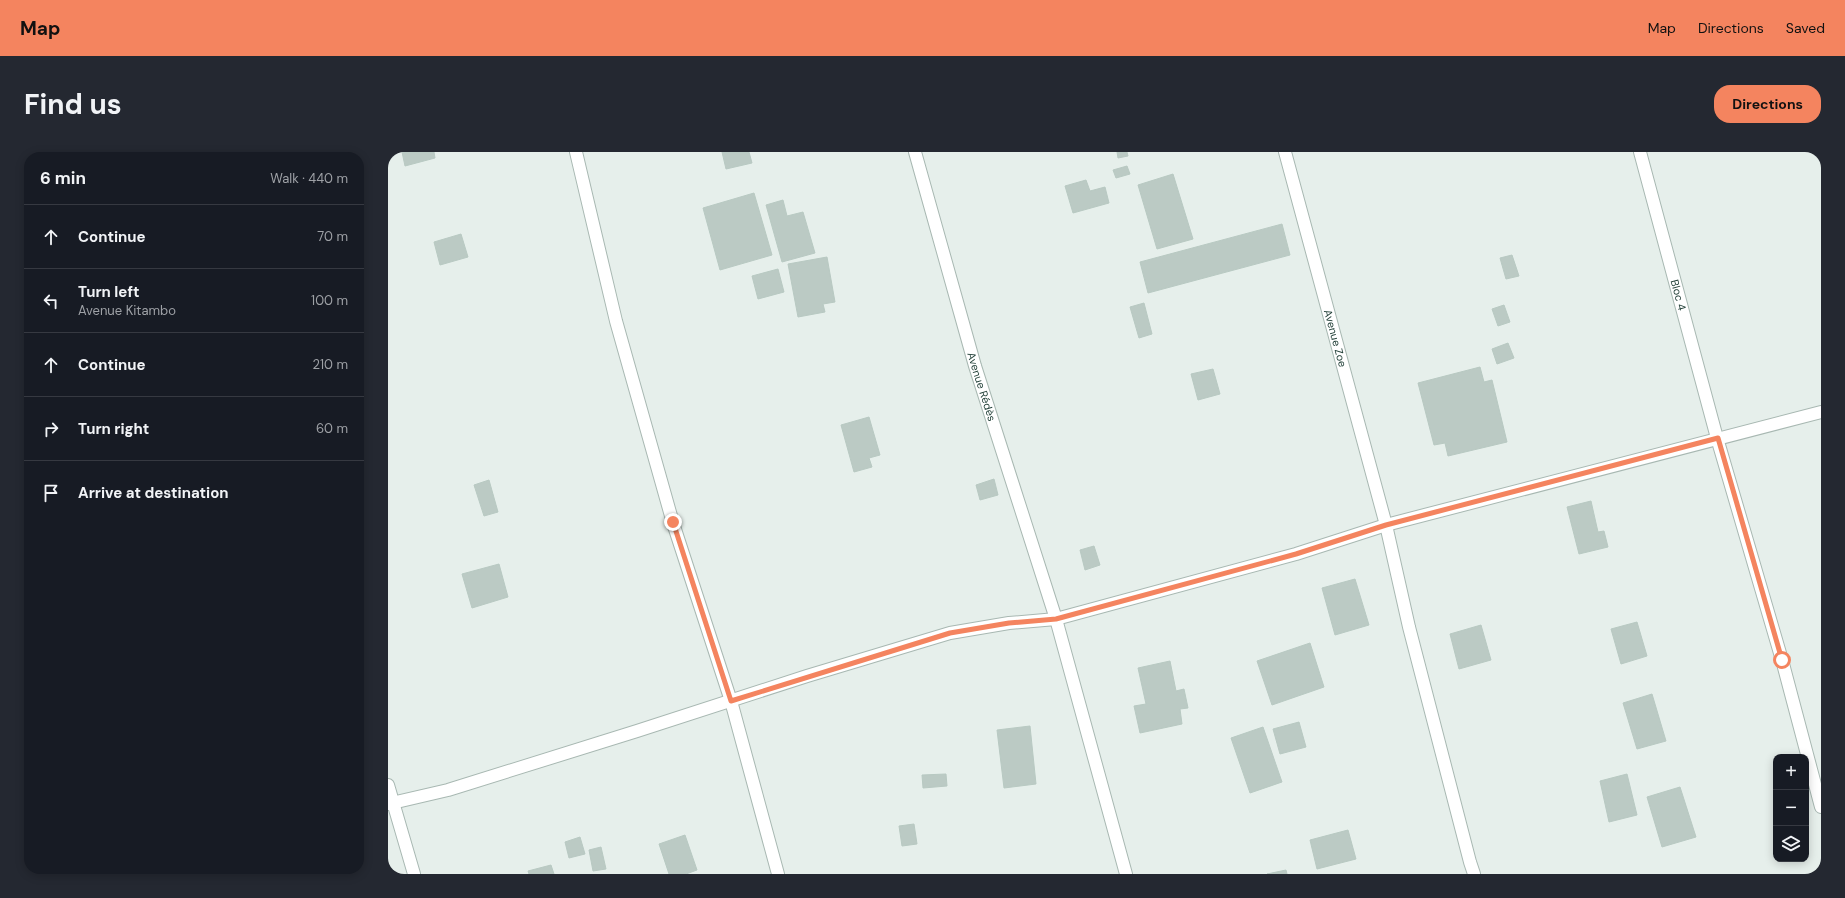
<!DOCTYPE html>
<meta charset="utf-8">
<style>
body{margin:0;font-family:"DM Sans",sans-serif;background:#242831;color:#f1f3f6}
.controls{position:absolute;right:12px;bottom:12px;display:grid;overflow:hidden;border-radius:8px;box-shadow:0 2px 10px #0003}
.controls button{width:36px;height:36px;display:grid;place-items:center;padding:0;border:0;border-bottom:1px solid #363941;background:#171b24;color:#f1f3f6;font:20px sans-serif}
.stop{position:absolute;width:12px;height:12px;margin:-9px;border:3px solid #f4845f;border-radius:50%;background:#fff}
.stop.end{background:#f4845f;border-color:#fff;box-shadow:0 1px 4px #0008}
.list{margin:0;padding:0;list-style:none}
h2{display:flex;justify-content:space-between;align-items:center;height:52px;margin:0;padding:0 16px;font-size:17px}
h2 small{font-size:13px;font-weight:400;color:#9ea1a6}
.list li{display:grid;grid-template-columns:26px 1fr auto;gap:12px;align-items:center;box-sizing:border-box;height:64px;padding:0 16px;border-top:1px solid #363941}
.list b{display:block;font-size:15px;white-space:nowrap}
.list p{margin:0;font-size:13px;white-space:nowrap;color:#9ea1a6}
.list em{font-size:13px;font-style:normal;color:#9ea1a6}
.icon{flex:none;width:22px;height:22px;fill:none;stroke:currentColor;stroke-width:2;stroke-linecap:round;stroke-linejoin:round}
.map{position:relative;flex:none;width:1433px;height:722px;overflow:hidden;border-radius:16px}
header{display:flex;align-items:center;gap:24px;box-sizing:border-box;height:56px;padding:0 20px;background:#f4845f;color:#111}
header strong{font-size:19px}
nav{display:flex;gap:22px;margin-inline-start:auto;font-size:14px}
.intro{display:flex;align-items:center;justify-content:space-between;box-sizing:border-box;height:96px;padding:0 24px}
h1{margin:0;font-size:28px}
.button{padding:10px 18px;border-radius:16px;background:#f4845f;color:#111;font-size:14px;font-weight:700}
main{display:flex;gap:24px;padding:0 24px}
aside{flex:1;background:#171b24;border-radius:16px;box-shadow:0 2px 10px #0003}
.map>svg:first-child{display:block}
.building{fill:#bbcac4;stroke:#b8c9c2}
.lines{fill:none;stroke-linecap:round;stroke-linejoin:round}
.minor-casing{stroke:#a8b8b2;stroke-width:14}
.minor{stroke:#fff;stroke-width:12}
.route{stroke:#f4845f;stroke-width:5}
.labels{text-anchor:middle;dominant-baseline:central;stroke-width:3;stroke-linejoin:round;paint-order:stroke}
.street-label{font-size:11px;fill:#24423a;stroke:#f7fbf9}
</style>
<header>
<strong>Map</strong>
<nav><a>Map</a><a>Directions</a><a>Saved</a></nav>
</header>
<div class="intro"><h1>Find us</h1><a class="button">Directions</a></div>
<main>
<aside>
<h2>6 min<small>Walk · 440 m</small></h2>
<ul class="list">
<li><svg class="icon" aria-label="ahead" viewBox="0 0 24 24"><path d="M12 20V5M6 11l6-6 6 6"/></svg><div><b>Continue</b></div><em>70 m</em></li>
<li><svg class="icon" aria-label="left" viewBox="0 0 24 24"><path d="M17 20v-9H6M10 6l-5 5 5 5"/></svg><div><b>Turn left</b><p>Avenue Kitambo</p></div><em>100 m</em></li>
<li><svg class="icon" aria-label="ahead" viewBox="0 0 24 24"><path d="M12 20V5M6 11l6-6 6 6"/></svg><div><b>Continue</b></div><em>210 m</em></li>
<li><svg class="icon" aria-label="right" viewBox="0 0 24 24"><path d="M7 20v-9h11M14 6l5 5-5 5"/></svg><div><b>Turn right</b></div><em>60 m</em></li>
<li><svg class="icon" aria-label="arrive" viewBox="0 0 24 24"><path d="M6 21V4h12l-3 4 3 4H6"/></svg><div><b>Arrive at destination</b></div></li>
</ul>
</aside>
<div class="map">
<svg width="1433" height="722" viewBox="0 0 1433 722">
<rect width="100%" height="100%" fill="#e6efeb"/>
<g class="building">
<polygon points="14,0 46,0 47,6 17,14"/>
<polygon points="334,0 361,0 364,11 338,17"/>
<polygon points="729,0 739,0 740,4 730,6"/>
<polygon points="739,14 742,22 728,26 725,18"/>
<polygon points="785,22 805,87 769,97 750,33"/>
<polygon points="698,28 702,39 717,35 721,51 685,61 677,34"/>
<polygon points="366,41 384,103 332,118 315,56"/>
<polygon points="395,48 399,64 415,60 427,101 394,110 378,53"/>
<polygon points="894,72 902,103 760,141 752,110"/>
<polygon points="73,82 80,105 52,113 46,90"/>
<polygon points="1124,103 1131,124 1118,127 1112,106"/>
<polygon points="439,105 447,150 435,152 437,160 410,165 400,112"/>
<polygon points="390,117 396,140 370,147 364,124"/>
<polygon points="756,151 764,182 751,186 742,155"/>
<polygon points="1116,153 1122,170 1110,174 1104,157"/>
<polygon points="1120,191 1126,206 1109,212 1104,197"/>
<polygon points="1092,215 1096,230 1104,228 1119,290 1060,304 1057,291 1046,293 1030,231"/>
<polygon points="825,217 832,242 810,248 803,222"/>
<polygon points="481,265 492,303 481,306 484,315 466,320 453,273"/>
<polygon points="606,327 610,343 592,348 588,333"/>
<polygon points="101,328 110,360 96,364 86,333"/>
<polygon points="1203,349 1210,380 1216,379 1220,395 1191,402 1179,355"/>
<polygon points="706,394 712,413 697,418 692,398"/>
<polygon points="111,412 120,445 84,456 74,422"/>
<polygon points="967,427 981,473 947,483 934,436"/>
<polygon points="1249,470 1259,504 1233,512 1223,477"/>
<polygon points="1093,473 1103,508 1071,517 1062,482"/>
<polygon points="922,491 936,535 884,553 869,509"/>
<polygon points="782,509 788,539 796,537 800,556 792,557 794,572 752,581 746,554 758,552 750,516"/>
<polygon points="1264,542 1278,589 1249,597 1235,551"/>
<polygon points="911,570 918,595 892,602 885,577"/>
<polygon points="642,574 648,632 616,636 609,578"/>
<polygon points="875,575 894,630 862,641 843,586"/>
<polygon points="558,622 559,634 535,636 534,623"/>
<polygon points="1239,622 1249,663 1221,670 1212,629"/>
<polygon points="1292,635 1308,685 1274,695 1259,645"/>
<polygon points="526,672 529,692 514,694 511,674"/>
<polygon points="960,678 968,707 929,717 922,688"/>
<polygon points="297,683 309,718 298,722 281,722 271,692"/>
<polygon points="192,685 197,702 181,706 177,690"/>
<polygon points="213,695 218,717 205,719 201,698"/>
<polygon points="163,713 166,722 141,722 140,719"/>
<polygon points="898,718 899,722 879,722"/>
</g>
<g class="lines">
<defs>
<g id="minor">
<polyline points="188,0 228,169 285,371 343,549 390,722"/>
<path id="s1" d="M527,0L587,214L668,467L738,722"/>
<path id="s2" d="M897,0L998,373L1021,475L1082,710L1086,722"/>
<path id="s3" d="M1252,0L1329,286L1394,508L1433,655"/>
<polyline points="0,633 26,722"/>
<polyline points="0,652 60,638 249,579 419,524 562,481 621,471 668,467 908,402 998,373 1433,260"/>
</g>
</defs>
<use href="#minor" class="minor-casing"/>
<use href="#minor" class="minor"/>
</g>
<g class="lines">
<polyline class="route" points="285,370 343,549 562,481 621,471 668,467 908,402 998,373 1330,286 1394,508"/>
</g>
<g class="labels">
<g class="street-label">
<text stroke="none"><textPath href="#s3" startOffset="148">Bloc 4</textPath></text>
<text stroke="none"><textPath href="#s2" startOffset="193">Avenue Zoe</textPath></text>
<text stroke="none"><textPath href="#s1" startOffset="244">Avenue Rédès</textPath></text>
</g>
</g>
</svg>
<div class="controls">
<button>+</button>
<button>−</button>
<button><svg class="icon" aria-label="layers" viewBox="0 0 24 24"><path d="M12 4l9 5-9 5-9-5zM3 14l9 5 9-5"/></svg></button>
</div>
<div class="stop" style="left:1394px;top:508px"></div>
<div class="stop end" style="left:285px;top:370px"></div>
</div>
</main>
